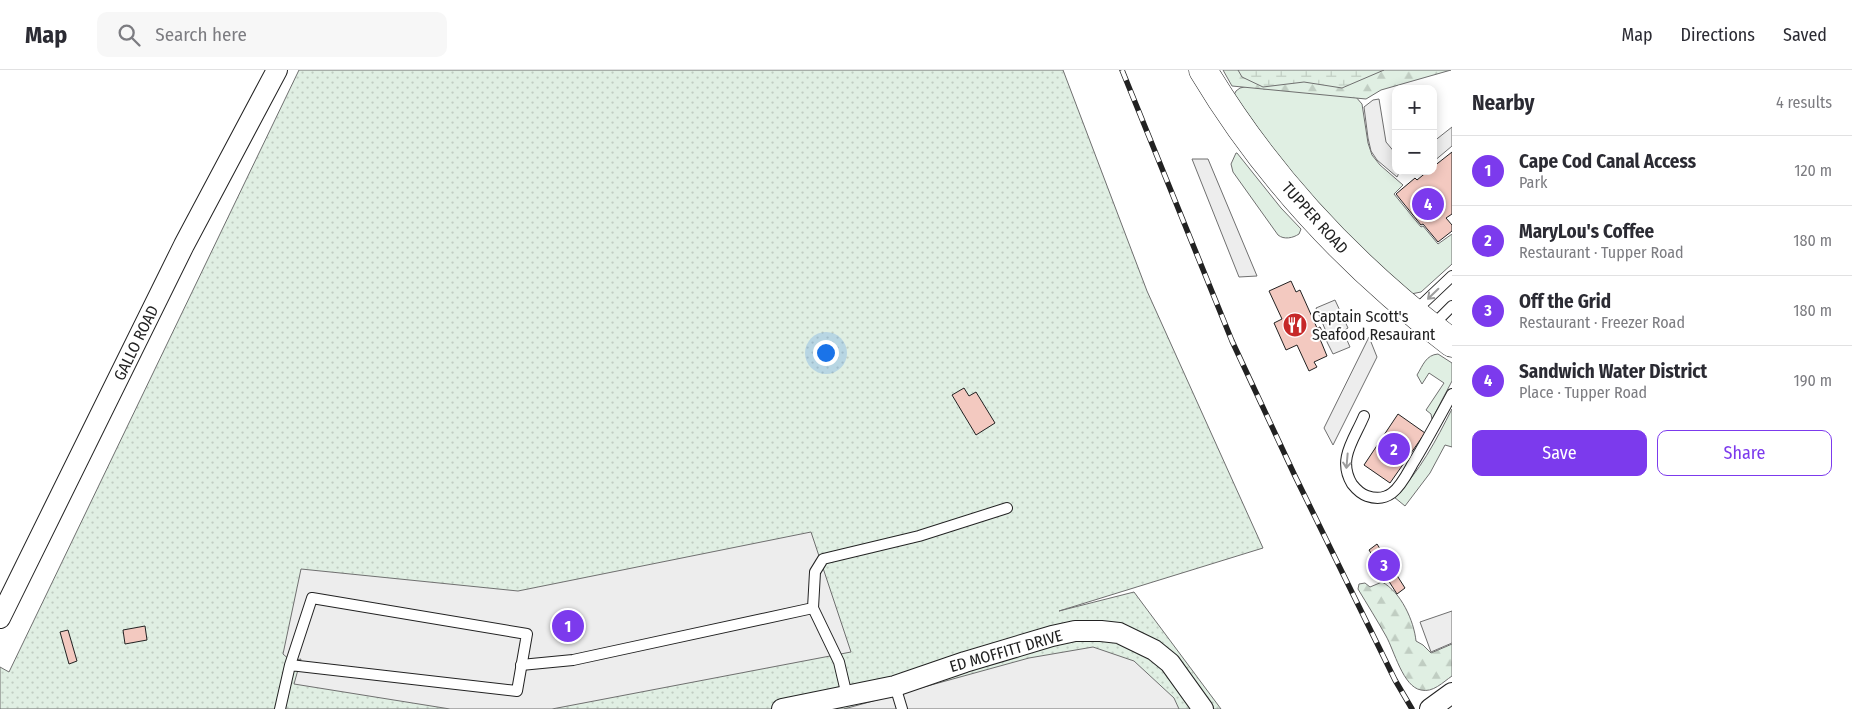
<!DOCTYPE html>
<meta charset="utf-8">
<style>
body{margin:0;font-family:"Fira Sans Condensed",sans-serif;background:#f7f7f7;color:#2b2b33}
.controls{position:absolute;right:15px;top:15px;display:grid;overflow:hidden;border-radius:10px;box-shadow:0 2px 12px #0003}
.controls button{width:45px;height:45px;display:grid;place-items:center;padding:0;border:0;border-bottom:1px solid #e1e1e2;background:#fff;color:#2b2b33;font:25px sans-serif}
.you{position:absolute;left:825px;top:282px;width:18px;height:18px;margin:-12px;border:4px solid #fff;border-radius:50%;background:#1a73e8;box-shadow:0 0 0 8px #1a73e833}
.badge{display:grid;place-items:center;width:32px;height:32px;border-radius:50%;background:#7c3aed;color:#fff;font-size:16px;font-weight:700}
.pin{position:absolute;translate:-50% -50%;border:2px solid #fff;box-shadow:0 1px 5px #0006}
.list{margin:0;padding:0;list-style:none}
h2{display:flex;justify-content:space-between;align-items:center;height:65px;margin:0;padding:0 20px;font-size:21px}
h2 small{font-size:16px;font-weight:400;color:#7c7c81}
.list li{display:grid;grid-template-columns:32px 1fr auto;gap:15px;align-items:center;box-sizing:border-box;height:70px;padding:0 20px;border-top:1px solid #e1e1e2}
.list b{display:block;font-size:19px;white-space:nowrap}
.list p{margin:0;font-size:16px;white-space:nowrap;color:#7c7c81}
.list em{font-size:16px;font-style:normal;color:#7c7c81}
.actions{display:flex;gap:10px;padding:15px 20px}
.actions a{flex:1;padding:11px 0;border:1px solid #7c3aed;border-radius:10px;text-align:center;font-size:18px;color:#7c3aed}
.actions .main{background:#7c3aed;color:#fff}
.icon{flex:none;width:28px;height:28px;fill:none;stroke:currentColor;stroke-width:2;stroke-linecap:round;stroke-linejoin:round}
.map{position:relative;flex:none;width:1452px;height:639px;overflow:hidden}
header{display:flex;align-items:center;gap:30px;box-sizing:border-box;height:70px;padding:0 25px;background:#fff;border-bottom:1px solid #e1e1e2}
header strong{font-size:24px}
nav{display:flex;gap:28px;margin-inline-start:auto;font-size:18px}
.search{width:350px;height:45px;background:#f7f7f7;display:flex;align-items:center;gap:12px;box-sizing:border-box;padding:0 18px;border-radius:10px;color:#7c7c81;font-size:19px}
main{display:flex}
aside{flex:1;background:#fff}
.map>svg:first-child{display:block}
.grass{fill:#e0efe3;stroke:#6f6f6f}
.forest{fill:url(#forest-firs);stroke:#6f6f6f}
.wetland{fill:url(#wetland-marsh);stroke:#6f6f6f}
.park{fill:url(#park-dots);stroke:#6f6f6f}
.parking{fill:#ededed;stroke:#6f6f6f}
.building{fill:#f3c9c0;stroke:#222}
.lines{fill:none;stroke-linecap:round;stroke-linejoin:round}
.service-casing{stroke:#222;stroke-width:12}
.minor-casing{stroke:#222;stroke-width:22}
.secondary-casing{stroke:#222;stroke-width:29}
.service{stroke:#fff;stroke-width:10}
.minor{stroke:#fff;stroke-width:20}
.secondary{stroke:#fff;stroke-width:28}
.rail-casing{stroke:#222;stroke-width:5.5}
.rail{stroke:#fff;stroke-width:4;stroke-dasharray:11;stroke-linecap:butt}
.oneway{stroke:#9c9c9c}
.labels{text-anchor:middle;dominant-baseline:central;stroke-width:4;stroke-linejoin:round;paint-order:stroke}
.street-label{font-size:16px;fill:#222;stroke:#fff}
.poi-label{font-size:16px;fill:#222;stroke:#fff;text-anchor:start}
</style>
<header>
<strong>Map</strong>
<div class="search"><svg class="icon" aria-label="search" viewBox="0 0 24 24"><circle cx="10" cy="10" r="6"/><path d="M15 15l6 6"/></svg>Search here</div>
<nav><a>Map</a><a>Directions</a><a>Saved</a></nav>
</header>
<main>
<div class="map">
<svg width="1452" height="639" viewBox="0 0 1452 639">
<defs>
<pattern id="forest-firs" width="22" height="20" patternUnits="userSpaceOnUse" patternTransform="scale(1.25)"><rect width="22" height="20" fill="#e0efe3"/><path d="M5 1l3.5 6h-7zM16 11l3.5 6h-7z" fill="#c0cdc2"/></pattern>
<pattern id="wetland-marsh" width="20" height="14" patternUnits="userSpaceOnUse" patternTransform="scale(1.25)"><rect width="20" height="14" fill="#e0efe3"/><path d="M1 5h8M5 5V1M11 12h8M15 12V8" fill="none" stroke="#c0cdc2"/></pattern>
<pattern id="park-dots" width="8" height="8" patternUnits="userSpaceOnUse" patternTransform="scale(1.25)"><rect width="8" height="8" fill="#e0efe3"/><path d="M2 2h.1M6 6h.1" fill="none" stroke="#c0cdc2" stroke-width="1.8" stroke-linecap="round"/></pattern>
</defs>
<rect width="100%" height="100%" fill="#fff"/>
<g class="grass">
<polygon points="1253,15 1264,19 1304,15 1355,26 1362,34 1368,73 1372,85 1380,95 1403,115 1394,124 1421,157 1423,156 1438,174 1452,164 1452,194 1421,222 1411,224 1356,174 1287,99 1234,25 1236,21 1240,18"/>
<path d="M1236,83H1237L1281,138L1301,159L1299,164C1293,168 1284,170 1278,165L1233,102L1231,94Z"/>
<path d="M1438,284L1452,293V311L1432,349L1431,344L1426,340L1444,313L1429,303L1422,314L1417,305C1423,295 1426,285 1438,284Z"/>
<path d="M1452,339V377L1445,375L1430,403L1405,436L1394,427C1420,402 1436,370 1452,339Z"/>
</g>
<g class="forest">
<polygon points="1223,0 1451,0 1381,20 1366,29 1232,16"/>
<path d="M1382,512C1401,522 1414,551 1416,571L1423,575L1431,583L1452,574V606C1443,612 1433,623 1421,620C1403,617 1394,580 1386,566C1377,550 1367,534 1358,519L1359,514L1365,513L1370,517Z"/>
</g>
<polygon class="wetland" points="1238,0 1384,0 1342,18 1304,12 1263,17 1242,7"/>
<polygon class="park" points="299,0 1063,0 1147,221 1263,478 1059,541 1134,522 1221,639 0,639 0,597 9,602"/>
<g class="parking">
<polygon points="1379,29 1386,72 1396,84 1396,101 1400,101 1397,107 1377,90 1371,81 1368,68 1364,37 1373,30"/>
<polygon points="1452,57 1452,76 1433,92 1433,72"/>
<polygon points="1192,89 1208,89 1257,206 1239,207"/>
<polygon points="1335,230 1348,258 1343,261 1350,277 1333,284 1325,268 1328,266 1316,238"/>
<polygon points="1369,267 1377,287 1333,375 1324,358"/>
<polygon points="811,462 851,582 552,639 450,639 294,614 301,589 291,591 283,584 301,499 518,521"/>
<polygon points="1452,541 1452,573 1431,582 1420,552"/>
<polygon points="1093,577 1134,591 1174,628 1179,639 844,639 1029,588"/>
</g>
<g class="building">
<polygon points="1452,82 1452,144 1446,148 1452,155 1452,161 1438,172 1423,154 1421,155 1396,124 1415,108 1417,110 1428,101 1433,101 1433,97"/>
<polygon points="1291,211 1296,222 1300,220 1317,258 1320,257 1325,267 1320,269 1327,286 1314,292 1317,297 1309,301 1297,275 1286,280 1274,253 1282,249 1269,221"/>
<polygon points="964,318 969,326 976,322 995,353 976,365 952,325"/>
<polygon points="1398,344 1425,363 1390,413 1364,395"/>
<polygon points="1377,474 1405,518 1397,524 1369,480"/>
<polygon points="145,556 147,570 125,574 123,560"/>
<polygon points="68,560 77,591 69,594 60,562"/>
</g>
<g class="lines">
<defs>
<g id="service">
<polyline points="1415,241 1452,206"/>
<polyline points="1432,256 1452,236"/>
<path d="M1364,346C1354,370 1337,389 1352,414C1356,419 1361,424 1367,426C1376,429 1384,429 1392,423C1401,416 1407,404 1412,395C1426,372 1439,348 1452,324"/>
<polyline points="813,538 839,592 847,626"/>
<polyline points="521,595 573,590 813,538 815,502 823,489 919,466 1007,438"/>
<polyline points="895,616 902,639"/>
<polyline points="280,639 290,595 312,528 527,564 517,621 290,595"/>
</g>
<g id="minor">
<polyline points="0,548 184,175 277,0"/>
<polyline points="782,639 895,616 965,592 1052,566 1075,561 1101,561 1119,563 1154,580 1170,593 1203,639"/>
<polyline points="1430,639 1452,623"/>
</g>
<path id="secondary" d="M1203,0C1267,107 1353,198 1452,273"/>
</defs>
<use href="#service" class="service-casing"/>
<use href="#minor" class="minor-casing"/>
<use href="#secondary" class="secondary-casing"/>
<use href="#service" class="service"/>
<use href="#minor" class="minor"/>
<use href="#secondary" class="secondary"/>
<defs>
<polyline id="rail" points="1122,0 1232,271 1295,406 1395,610 1412,639"/>
</defs>
<use href="#rail" class="rail-casing"/>
<use href="#rail" class="rail"/>
</g>
<defs><path id="oneway-shaft" d="M-6 0H5M1.5-3L5.5 0L1.5 3" fill="none" stroke-width="1.6" stroke-linecap="round" stroke-linejoin="round" transform="scale(1.25)"/></defs>
<g class="oneway">
<use href="#oneway-shaft" transform="translate(1433 224) rotate(136)"/>
<use href="#oneway-shaft" transform="translate(1347 391) rotate(95)"/>
</g>
<defs>
<symbol id="restaurant-disc" viewBox="-11 -11 22 22"><circle r="9.5" fill="#c62828" stroke="#fff"/><path d="M-5-6h1v4h1v-4h1v4h1v-4h1v5L-1.5 .5V6h-2V.5L-5-1ZM5-6V6H3V1.5H1.5Q1.5-4 5-6Z" fill="#fff"/></symbol>
</defs>
<g fill-rule="evenodd">
<use href="#restaurant-disc" x="1281" y="241" width="28" height="28"/>
</g>
<g class="labels">
<g class="street-label">
<text transform="translate(1315 148) rotate(48)">TUPPER ROAD</text>
<text transform="translate(136 273) rotate(-64)">GALLO ROAD</text>
<text transform="translate(1006 581) rotate(-16)">ED MOFFITT DRIVE</text>
</g>
<g class="poi-label">
<text x="1312" y="246">Captain Scott's<tspan x="1312" dy="18">Seafood Resaurant</tspan></text>
</g>
</g>
</svg>
<div class="controls">
<button>+</button>
<button>−</button>
</div>
<div class="you"></div>
<div class="pin badge" style="left:568px;top:556px">1</div>
<div class="pin badge" style="left:1394px;top:379px">2</div>
<div class="pin badge" style="left:1384px;top:495px">3</div>
<div class="pin badge" style="left:1428px;top:134px">4</div>
</div>
<aside>
<h2>Nearby<small>4 results</small></h2>
<ul class="list">
<li><span class="badge">1</span><div><b>Cape Cod Canal Access</b><p>Park</p></div><em>120 m</em></li>
<li><span class="badge">2</span><div><b>MaryLou's Coffee</b><p>Restaurant · Tupper Road</p></div><em>180 m</em></li>
<li><span class="badge">3</span><div><b>Off the Grid</b><p>Restaurant · Freezer Road</p></div><em>180 m</em></li>
<li><span class="badge">4</span><div><b>Sandwich Water District</b><p>Place · Tupper Road</p></div><em>190 m</em></li>
</ul>
<div class="actions"><a class="main">Save</a><a>Share</a></div>
</aside>
</main>
